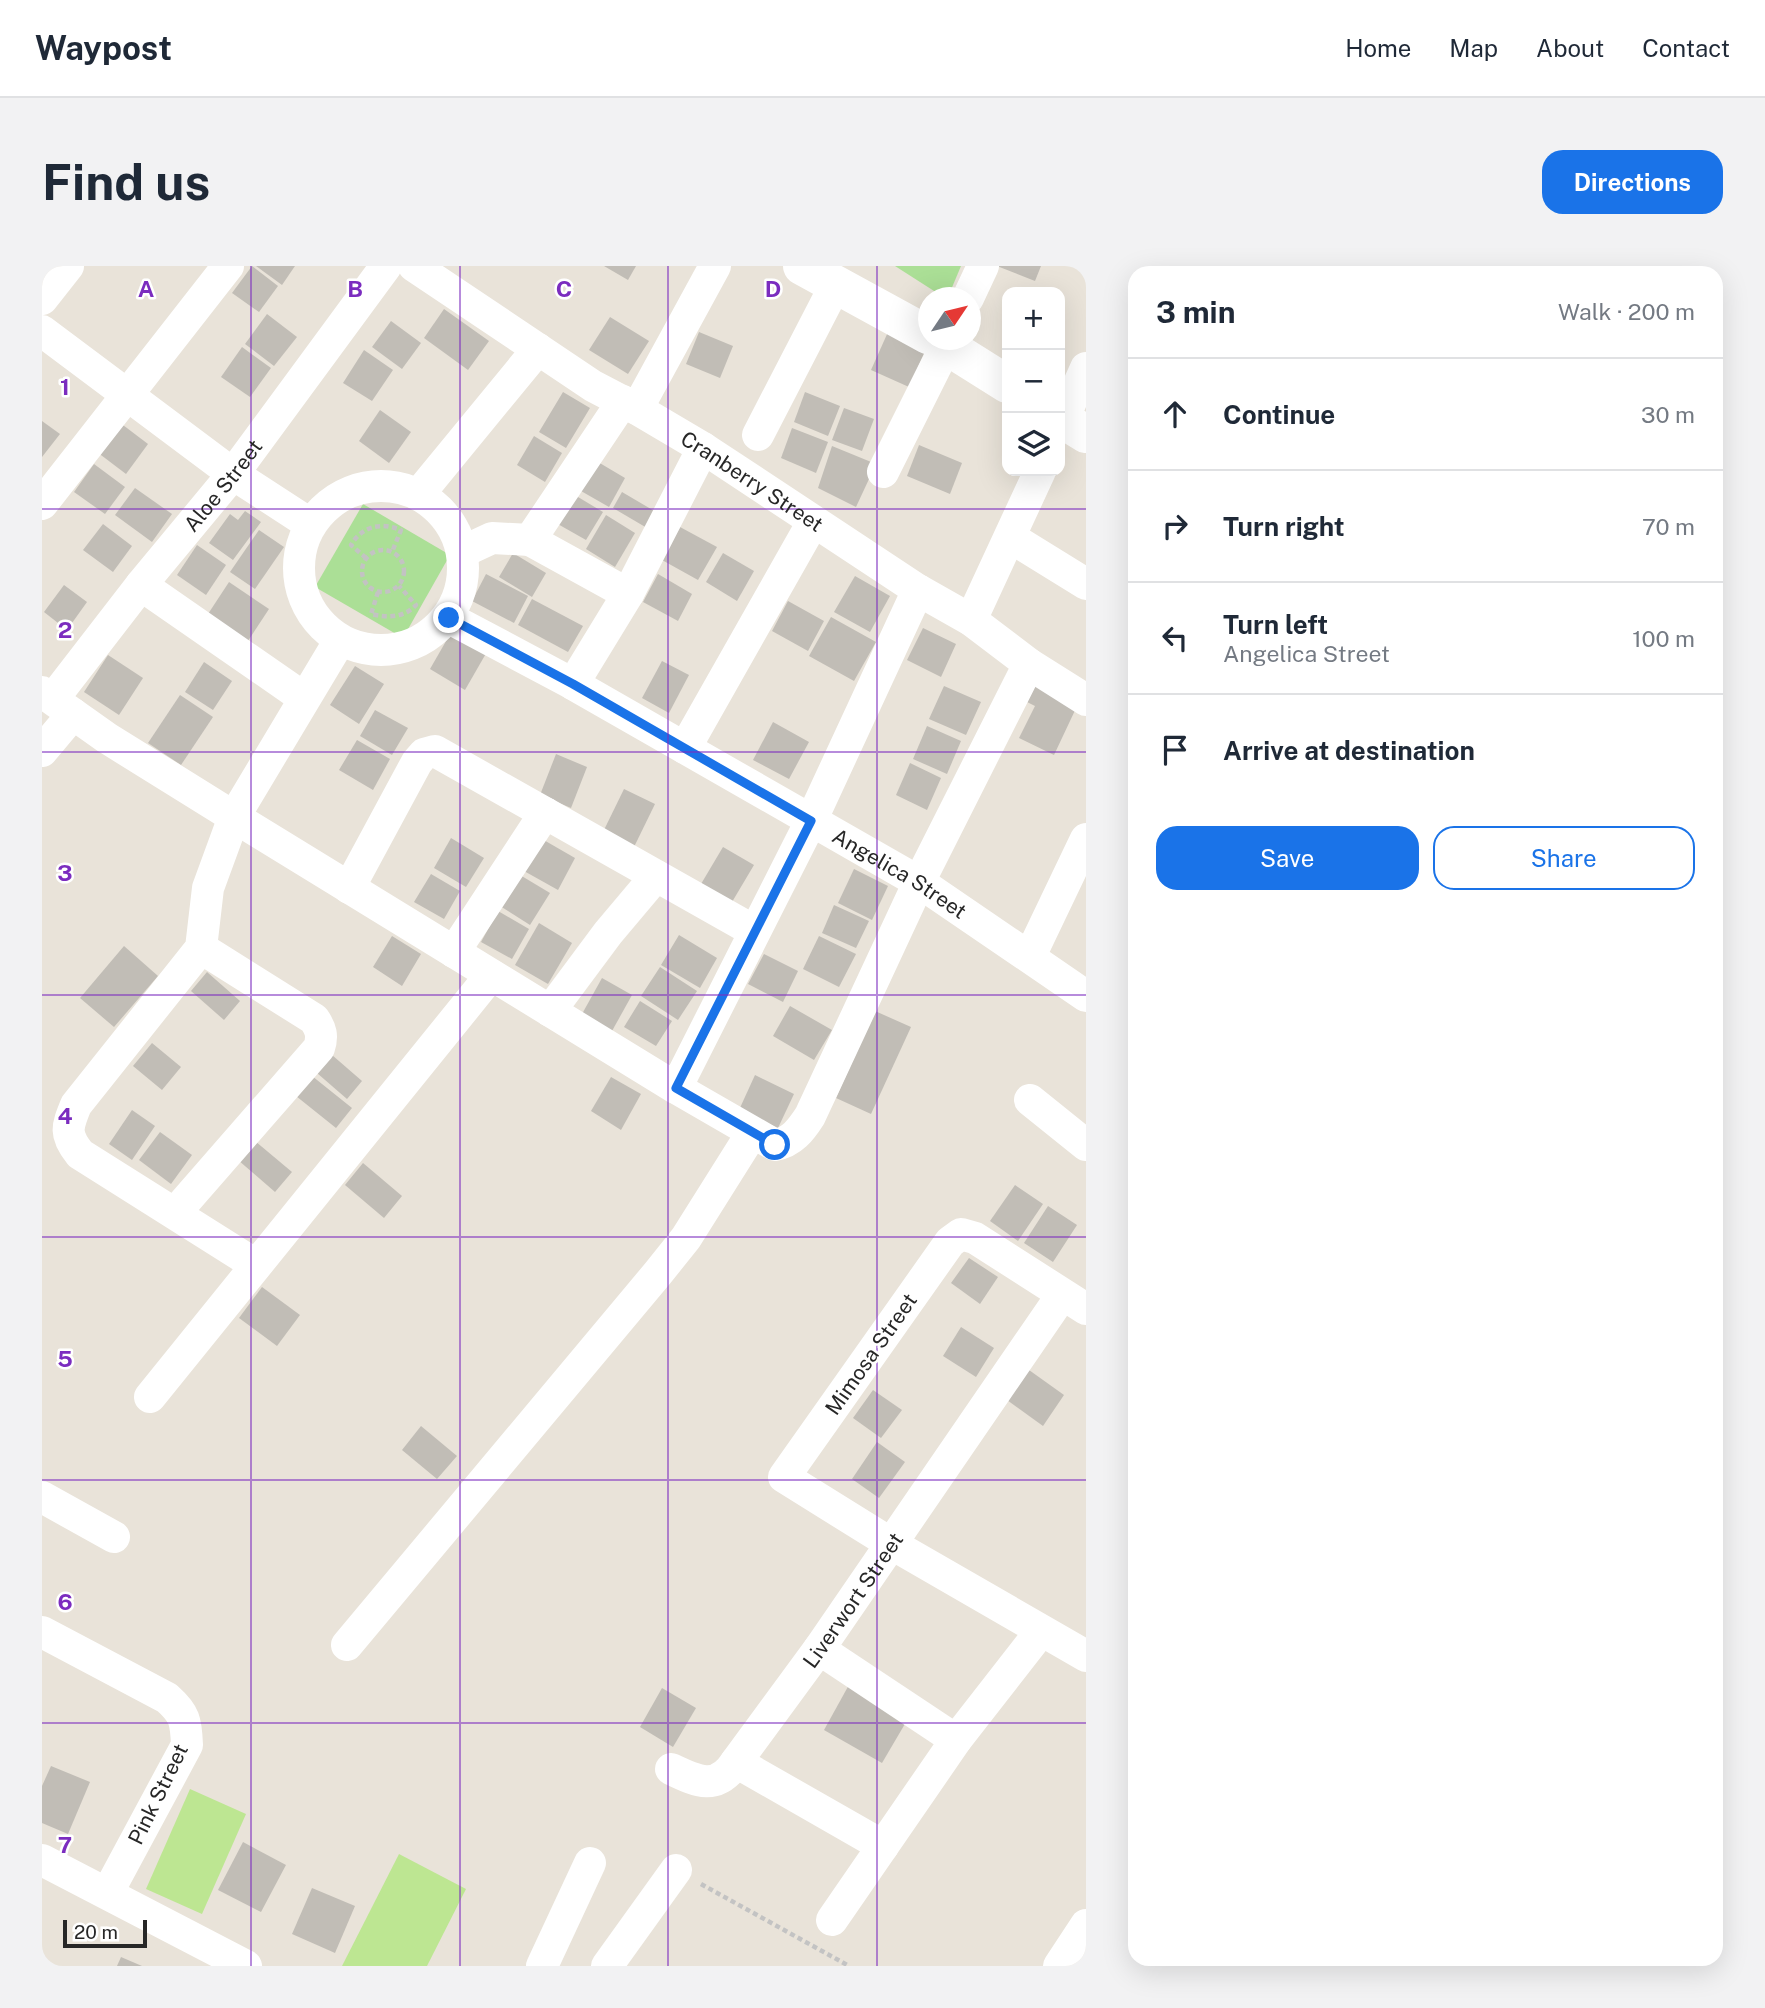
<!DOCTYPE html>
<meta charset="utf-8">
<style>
body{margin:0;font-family:"Public Sans",sans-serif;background:#f2f2f3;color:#1f2937}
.controls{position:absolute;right:21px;top:21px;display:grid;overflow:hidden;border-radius:14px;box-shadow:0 7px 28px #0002}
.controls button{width:63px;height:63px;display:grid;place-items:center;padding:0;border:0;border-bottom:2px solid #e0e1e3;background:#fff;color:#1f2937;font:35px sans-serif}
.compass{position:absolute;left:876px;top:21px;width:63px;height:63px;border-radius:50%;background:#fff;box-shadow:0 7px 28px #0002;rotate:55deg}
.scale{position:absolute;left:21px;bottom:18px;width:84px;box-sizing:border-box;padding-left:7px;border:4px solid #272727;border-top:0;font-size:19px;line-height:24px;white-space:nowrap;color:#272727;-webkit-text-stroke:5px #fff;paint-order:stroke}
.stop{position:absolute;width:21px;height:21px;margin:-16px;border:5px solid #1a73e8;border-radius:50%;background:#fff}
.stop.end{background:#1a73e8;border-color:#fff;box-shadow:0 2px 7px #0008}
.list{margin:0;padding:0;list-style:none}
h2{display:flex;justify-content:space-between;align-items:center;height:91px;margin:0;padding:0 28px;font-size:30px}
h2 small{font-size:23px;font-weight:400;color:#747a83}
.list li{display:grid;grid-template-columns:46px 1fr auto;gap:21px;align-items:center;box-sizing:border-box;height:112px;padding:0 28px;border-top:2px solid #e0e1e3}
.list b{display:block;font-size:26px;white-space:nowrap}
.list p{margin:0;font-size:23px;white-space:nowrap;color:#747a83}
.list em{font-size:23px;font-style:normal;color:#747a83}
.actions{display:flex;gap:14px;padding:21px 28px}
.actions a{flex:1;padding:16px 0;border:2px solid #1a73e8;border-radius:21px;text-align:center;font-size:24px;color:#1a73e8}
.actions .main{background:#1a73e8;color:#fff}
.icon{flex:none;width:38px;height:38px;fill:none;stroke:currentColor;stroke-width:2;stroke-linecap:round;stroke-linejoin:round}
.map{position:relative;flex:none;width:1044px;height:1700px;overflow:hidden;border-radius:21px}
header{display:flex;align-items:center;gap:42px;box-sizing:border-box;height:98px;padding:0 35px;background:#fff;border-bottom:2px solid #e0e1e3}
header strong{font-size:33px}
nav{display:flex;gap:38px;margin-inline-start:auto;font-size:24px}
.intro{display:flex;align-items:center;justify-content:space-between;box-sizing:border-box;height:168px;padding:0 42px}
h1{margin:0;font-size:49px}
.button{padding:18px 32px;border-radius:21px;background:#1a73e8;color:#fff;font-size:24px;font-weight:700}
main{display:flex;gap:42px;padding:0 42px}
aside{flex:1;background:#fff;border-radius:21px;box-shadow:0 7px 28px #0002}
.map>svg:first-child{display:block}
.green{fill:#abdf96}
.pitch{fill:#bde692}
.building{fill:#c1bdb6}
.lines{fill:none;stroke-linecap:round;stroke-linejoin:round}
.path{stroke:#c3c3c3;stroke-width:4.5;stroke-dasharray:5 3.5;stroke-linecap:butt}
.minor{stroke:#fff;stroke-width:32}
.secondary{stroke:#fff;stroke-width:38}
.route{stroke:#1a73e8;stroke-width:9}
.grid{fill:none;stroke:#7b2cbf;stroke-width:2;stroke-opacity:0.55}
.labels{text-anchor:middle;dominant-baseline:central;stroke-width:5;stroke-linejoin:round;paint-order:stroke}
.street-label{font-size:21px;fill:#272727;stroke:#fff}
.grid-label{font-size:23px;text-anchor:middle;font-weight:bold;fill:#7b2cbf;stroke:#fff;stroke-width:5;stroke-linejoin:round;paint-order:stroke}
</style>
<header>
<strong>Waypost</strong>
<nav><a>Home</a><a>Map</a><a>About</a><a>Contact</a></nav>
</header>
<div class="intro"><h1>Find us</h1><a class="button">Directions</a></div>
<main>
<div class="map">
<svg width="1044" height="1700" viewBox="0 0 1044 1700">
<rect width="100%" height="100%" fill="#e9e3d9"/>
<g class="green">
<polygon points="853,0 919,0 906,31 903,32"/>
<polygon points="321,238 408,289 361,372 273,321"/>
</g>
<g class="pitch">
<polygon points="148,1523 204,1548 160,1648 104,1623"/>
<polygon points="357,1588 424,1623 385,1700 300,1700"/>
</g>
<g class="building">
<polygon points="210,0 236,20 217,46 190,27"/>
<polygon points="214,0 253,0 240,19"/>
<polygon points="562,0 594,0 586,14"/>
<polygon points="955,0 999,0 993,15"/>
<polygon points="402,43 447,75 426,104 382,72"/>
<polygon points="225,48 255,71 232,100 203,78"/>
<polygon points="568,51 607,75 586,108 547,84"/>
<polygon points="349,55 379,77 360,103 330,81"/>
<polygon points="657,66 691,80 678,112 644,98"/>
<polygon points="846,66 884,83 867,121 829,104"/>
<polygon points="200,81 229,102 208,131 179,111"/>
<polygon points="322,84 351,104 330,135 301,117"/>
<polygon points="521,126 548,142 524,182 497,166"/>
<polygon points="763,126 798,140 786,170 752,156"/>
<polygon points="802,142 832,153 820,185 790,174"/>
<polygon points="338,144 369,166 347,197 317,175"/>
<polygon points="0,155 18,168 0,191"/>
<polygon points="77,156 106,178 84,208 55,186"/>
<polygon points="750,162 786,176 774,207 739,192"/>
<polygon points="492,170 520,187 503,216 475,199"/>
<polygon points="877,179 920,197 908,228 865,210"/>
<polygon points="790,180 834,198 814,241 776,222"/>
<polygon points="556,196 583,212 567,241 539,225"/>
<polygon points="52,198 83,221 63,248 32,226"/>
<polygon points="93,222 130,248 110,276 73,249"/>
<polygon points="580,226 614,246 605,262 571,242"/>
<polygon points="531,228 561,246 544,274 514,257"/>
<polygon points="203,245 219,256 191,294 167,277 188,248 196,254"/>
<polygon points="564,249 593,267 573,301 544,283"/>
<polygon points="61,258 90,280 71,306 41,284"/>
<polygon points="638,261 675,281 656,314 620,294"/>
<polygon points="217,264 242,281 213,323 188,306"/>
<polygon points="155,279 184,299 164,329 135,309"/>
<polygon points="471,287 504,307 490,331 457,311"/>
<polygon points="681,287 712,305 695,335 664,316"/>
<polygon points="444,308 486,330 472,357 430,335"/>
<polygon points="616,308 650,328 636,355 601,336"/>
<polygon points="813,310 848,330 828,366 792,346"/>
<polygon points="187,316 227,343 206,375 166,348"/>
<polygon points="22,319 45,336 25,364 2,346"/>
<polygon points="490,333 541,360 526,386 476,359"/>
<polygon points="746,335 782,355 766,385 730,365"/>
<polygon points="789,351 834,376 812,415 767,390"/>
<polygon points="881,362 914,378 899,411 865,394"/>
<polygon points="411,363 446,384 423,424 388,403"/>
<polygon points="66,389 101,412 77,449 42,426"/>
<polygon points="620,395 647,409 627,447 600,432"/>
<polygon points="162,396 190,415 171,444 143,426"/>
<polygon points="313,400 342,418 317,458 288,439"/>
<polygon points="994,418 1036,438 1012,489 977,472 993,440 985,436"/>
<polygon points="902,420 939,436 924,469 887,453"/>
<polygon points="138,429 171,451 139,499 106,477"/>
<polygon points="333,444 366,462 350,489 318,470"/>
<polygon points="731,456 767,476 747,513 711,494"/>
<polygon points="885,460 919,475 905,508 871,493"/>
<polygon points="315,474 348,493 331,524 297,504"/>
<polygon points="514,488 545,501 529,542 498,529"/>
<polygon points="868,497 899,512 885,544 854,529"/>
<polygon points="582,523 613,538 592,581 561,566"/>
<polygon points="409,572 442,592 424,621 392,602"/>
<polygon points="500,573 533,592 516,624 482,605"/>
<polygon points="681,581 712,599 690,636 659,618"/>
<polygon points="812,603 846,620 830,654 796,637"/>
<polygon points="389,608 418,625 402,653 372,636"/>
<polygon points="478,609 508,627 488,659 458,640"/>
<polygon points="792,639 827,655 814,682 780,667"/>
<polygon points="456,645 487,663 470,693 439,676"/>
<polygon points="497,657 530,677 506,718 473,699"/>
<polygon points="637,669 675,692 658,722 619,699"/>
<polygon points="350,670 379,688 360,720 331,701"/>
<polygon points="777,670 814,688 797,721 761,703"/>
<polygon points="82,680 116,710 72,761 38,732"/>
<polygon points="722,688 756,705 741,736 706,718"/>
<polygon points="618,701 655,725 636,754 599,730"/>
<polygon points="165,706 198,735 182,754 149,725"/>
<polygon points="560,712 590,729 570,765 540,748"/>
<polygon points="598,735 630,755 614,780 582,761"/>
<polygon points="748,740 790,764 772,794 731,770"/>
<polygon points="833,745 869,761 829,848 794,832"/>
<polygon points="110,777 139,801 120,824 91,800"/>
<polygon points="290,789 320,815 305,833 275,807"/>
<polygon points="713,809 752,828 736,862 697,844"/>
<polygon points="270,810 310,842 294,862 254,830"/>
<polygon points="569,811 599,828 579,864 549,845"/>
<polygon points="90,844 113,860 90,894 67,878"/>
<polygon points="118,866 150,889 129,918 97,894"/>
<polygon points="213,875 250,906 233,926 196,894"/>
<polygon points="321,897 360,930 342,952 303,919"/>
<polygon points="973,919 1001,938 976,975 948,955"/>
<polygon points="1006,940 1035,959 1011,996 982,977"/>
<polygon points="927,992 956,1011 938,1038 909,1017"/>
<polygon points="220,1021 258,1049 235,1080 197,1052"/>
<polygon points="919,1061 952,1082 934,1111 901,1090"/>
<polygon points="987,1104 1022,1129 1001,1160 965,1134"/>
<polygon points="831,1124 860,1144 839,1172 811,1152"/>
<polygon points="379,1160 415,1190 395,1213 360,1184"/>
<polygon points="835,1176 863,1196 837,1232 810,1213"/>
<polygon points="808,1417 867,1451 840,1497 782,1464"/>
<polygon points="620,1422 654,1442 631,1481 598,1461"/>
<polygon points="9,1500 48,1516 26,1568 0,1557 0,1520"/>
<polygon points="201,1576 244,1599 219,1646 176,1624"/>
<polygon points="270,1622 313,1640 293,1687 250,1668"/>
<polygon points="79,1691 100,1700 75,1700"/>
</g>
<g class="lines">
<g class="path">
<circle cx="341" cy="305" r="21"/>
<path d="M324,292L309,279C320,260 339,256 359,264L350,286"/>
<path d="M336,326L329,348C345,352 362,352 374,339L357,320"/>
<polyline points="659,1618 807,1700"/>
</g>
<g class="minor">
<path id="s1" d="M372,0L551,120L595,143L661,182L876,324L929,354L987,398L1044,434"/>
<polyline points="926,32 941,0"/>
<polyline points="0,33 26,0"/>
<polyline points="0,65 191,208 268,258"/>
<polyline points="581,135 488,274 586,328"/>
<polyline points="595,143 673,0"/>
<polyline points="1018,160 1044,102"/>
<polyline points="716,169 794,18"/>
<polyline points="841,206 907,74"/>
<circle cx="339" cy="302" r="82"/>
<polyline points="377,228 496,83"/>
<polyline points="0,238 186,0"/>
<polyline points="968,271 1044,318"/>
<polyline points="420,286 450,272 488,274"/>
<polyline points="99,319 262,432"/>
<path id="s2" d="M407,352L531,418L877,616L1044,730"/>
<polyline points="929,354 998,205"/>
<polyline points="531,418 586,328 661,182"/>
<path d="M0,426L65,472L192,551L634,822L733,879C750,876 759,864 768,850L877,616L987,398"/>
<path id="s3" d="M11,433L99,319L191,208L344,0"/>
<polyline points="643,482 771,256"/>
<polyline points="0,485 31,448"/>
<polyline points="307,622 375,496 382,488 393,485 712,665"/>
<polyline points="412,686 503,547"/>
<polyline points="988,690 1044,573"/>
<polyline points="508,745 566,667 614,610"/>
<polyline points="634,822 769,555 876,324"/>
<polyline points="988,834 1044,879"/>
<path d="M133,947L277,782C281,770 279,763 272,753L159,682"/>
<path d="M214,999L38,888C22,868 25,861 34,839L159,682L166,622L192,551L298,374"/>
<polyline points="1044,1043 933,972 919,968 908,976 742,1211 848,1277 1044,1390"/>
<polyline points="108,1131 449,709"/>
<polyline points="0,1231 72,1271"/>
<path d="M0,1366L125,1432C143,1448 144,1455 145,1479L66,1626"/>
<polyline points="305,1379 616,1007 644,972 710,867"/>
<polyline points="777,1383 914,1474"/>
<path d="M629,1503C656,1516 675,1525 694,1496"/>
<path id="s4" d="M841,1580L694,1496L777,1383L1020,1029"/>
<polyline points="0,1594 204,1700"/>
<polyline points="790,1654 914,1474 999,1365"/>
<polyline points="500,1700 548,1597"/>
<polyline points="565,1700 634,1604"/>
<polyline points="1017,1700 1044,1659"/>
</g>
<g class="secondary">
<polyline points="760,0 886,69"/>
<polyline points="895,74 965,118"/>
<polyline points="1018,152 1044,168"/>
</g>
</g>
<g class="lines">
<polyline class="route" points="407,352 531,418 769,555 634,822 733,879"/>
</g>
<path class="grid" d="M209,0V1700M418,0V1700M626,0V1700M835,0V1700M0,243H1044M0,486H1044M0,729H1044M0,971H1044M0,1214H1044M0,1457H1044"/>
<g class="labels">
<g class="street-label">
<text stroke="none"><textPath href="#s1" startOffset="401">Cranberry Street</textPath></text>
<text stroke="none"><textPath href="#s3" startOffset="273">Aloe Street</textPath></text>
<text stroke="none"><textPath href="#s2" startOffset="518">Angelica Street</textPath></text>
<text transform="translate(829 1088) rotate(-55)">Mimosa Street</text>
<text stroke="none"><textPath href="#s4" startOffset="369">Liverwort Street</textPath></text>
<text transform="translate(116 1528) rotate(-64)">Pink Street</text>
</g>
</g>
<g class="grid-label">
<text x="104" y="31">A</text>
<text x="313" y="31">B</text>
<text x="522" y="31">C</text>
<text x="731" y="31">D</text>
<text x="23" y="129">1</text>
<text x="23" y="372">2</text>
<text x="23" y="615">3</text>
<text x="23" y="858">4</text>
<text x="23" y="1101">5</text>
<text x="23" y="1344">6</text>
<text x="23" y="1587">7</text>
</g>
</svg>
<div class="controls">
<button>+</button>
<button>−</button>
<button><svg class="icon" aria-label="layers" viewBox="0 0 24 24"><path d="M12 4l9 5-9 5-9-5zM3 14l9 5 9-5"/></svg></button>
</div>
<svg class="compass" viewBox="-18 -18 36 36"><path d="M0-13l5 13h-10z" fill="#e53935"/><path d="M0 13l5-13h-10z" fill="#747a83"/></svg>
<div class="scale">20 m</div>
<div class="stop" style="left:733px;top:879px"></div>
<div class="stop end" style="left:407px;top:352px"></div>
</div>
<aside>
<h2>3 min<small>Walk · 200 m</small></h2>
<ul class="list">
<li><svg class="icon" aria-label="ahead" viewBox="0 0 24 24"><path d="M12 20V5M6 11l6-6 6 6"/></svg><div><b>Continue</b></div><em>30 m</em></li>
<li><svg class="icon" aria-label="right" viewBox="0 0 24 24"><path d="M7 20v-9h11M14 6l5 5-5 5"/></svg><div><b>Turn right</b></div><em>70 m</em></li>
<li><svg class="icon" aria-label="left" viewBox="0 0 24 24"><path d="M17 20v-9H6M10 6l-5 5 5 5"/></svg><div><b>Turn left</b><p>Angelica Street</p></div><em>100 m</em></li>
<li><svg class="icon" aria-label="arrive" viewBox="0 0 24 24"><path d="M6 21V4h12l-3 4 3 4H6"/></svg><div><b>Arrive at destination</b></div></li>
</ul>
<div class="actions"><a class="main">Save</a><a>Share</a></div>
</aside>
</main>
